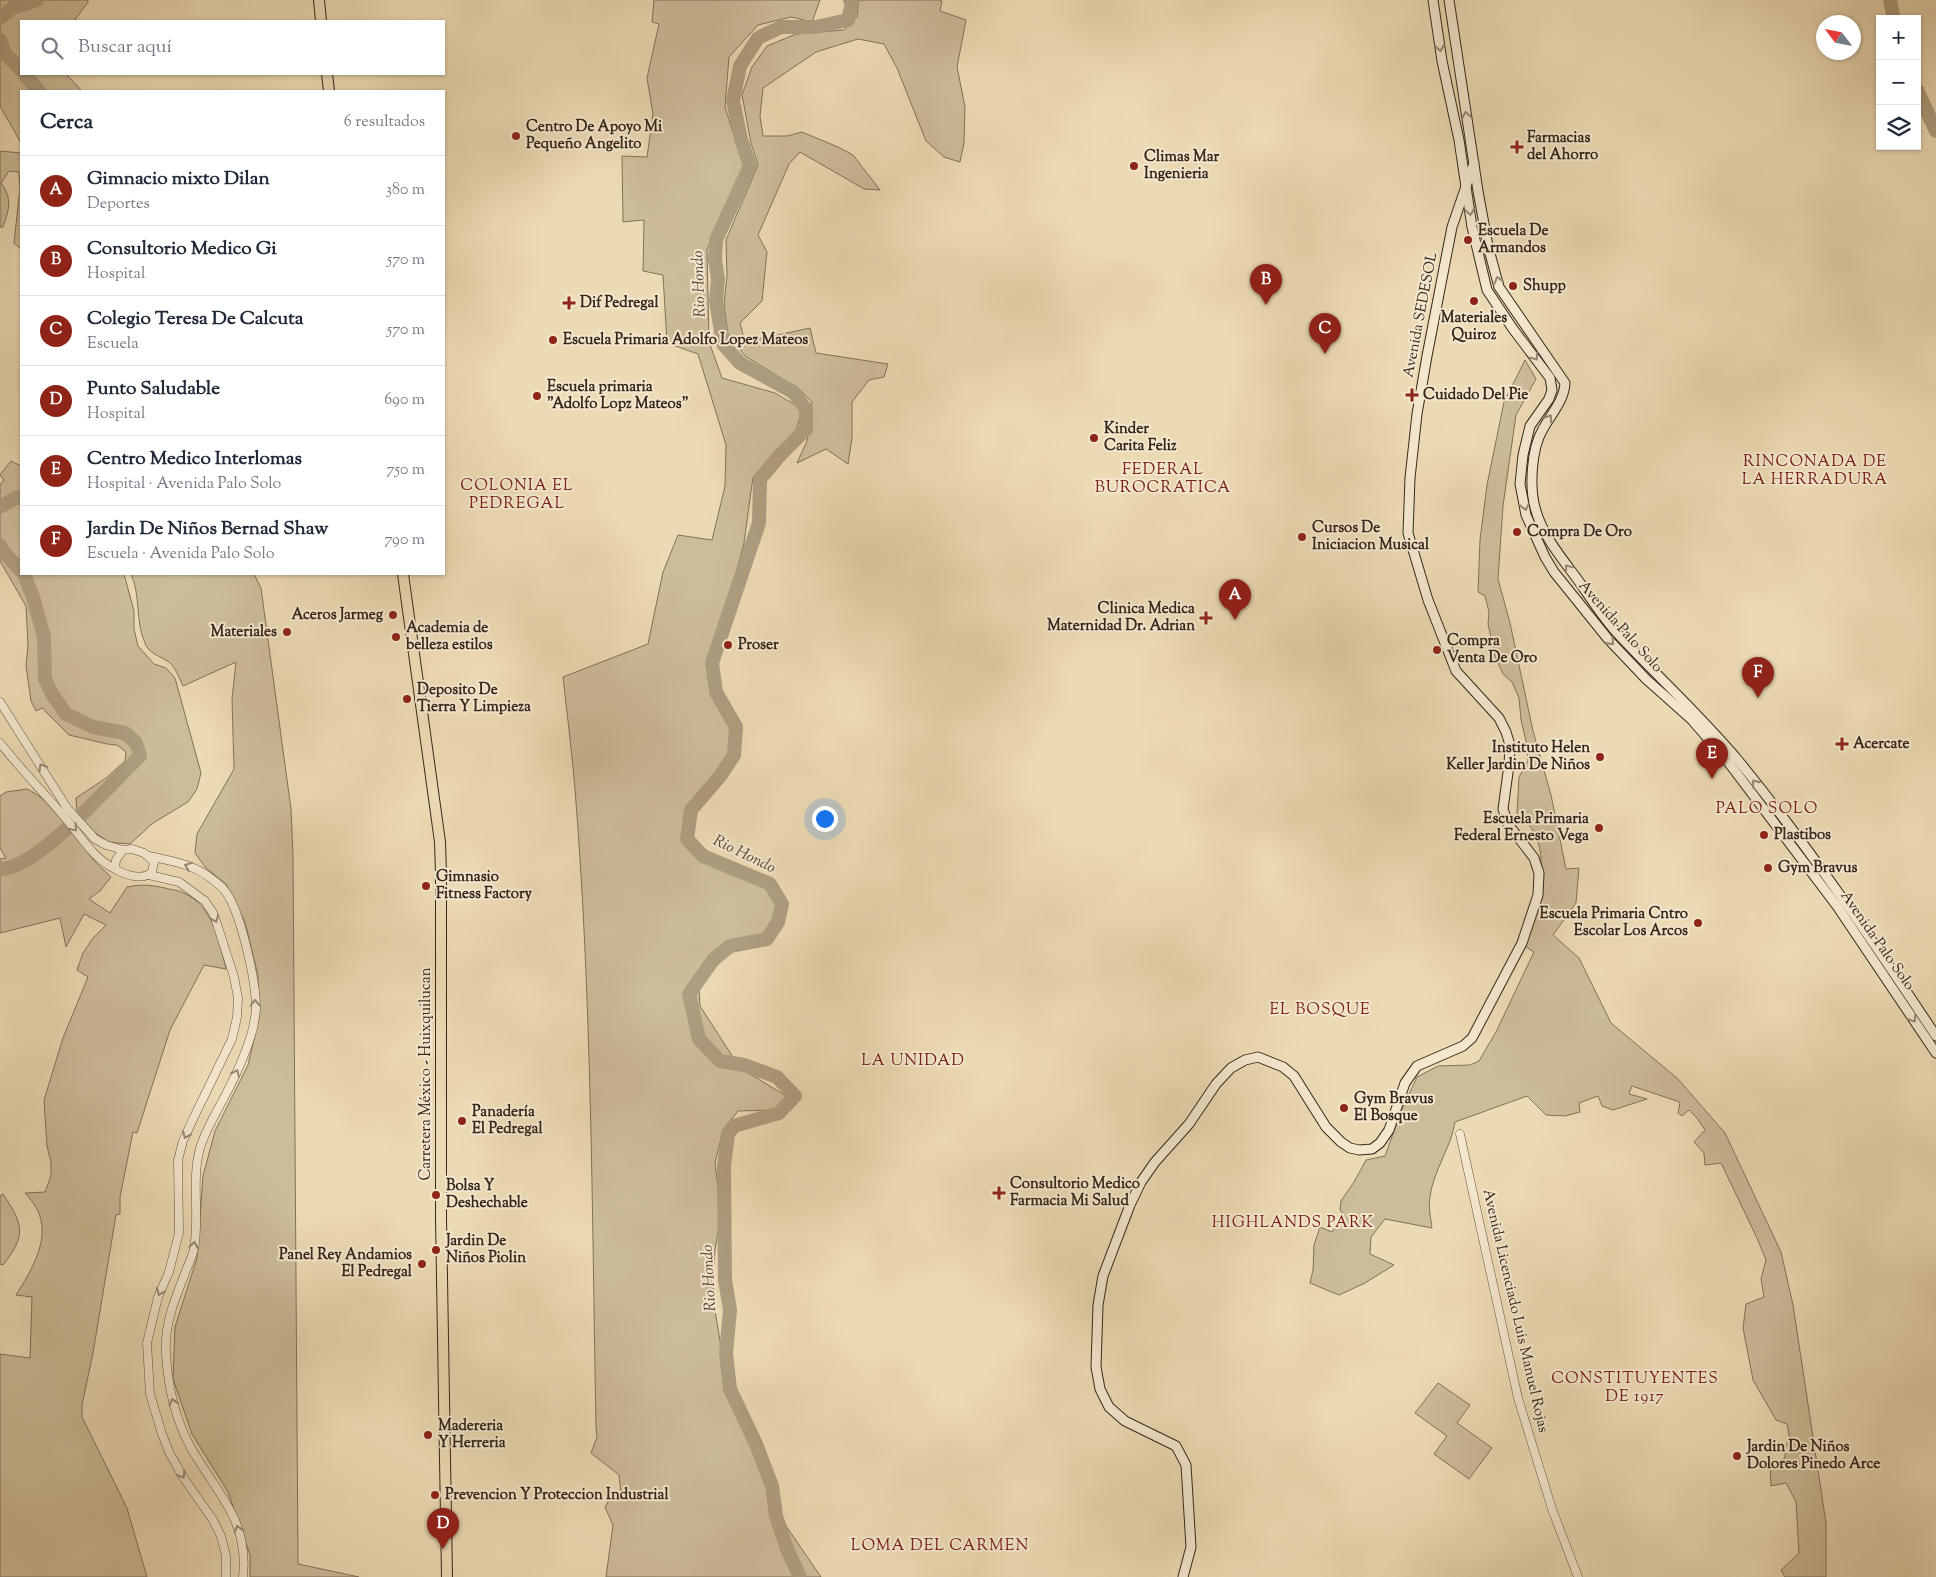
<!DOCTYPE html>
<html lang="es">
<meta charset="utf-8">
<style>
body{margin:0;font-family:"Sorts Mill Goudy",serif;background:#f2f2f3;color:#1f2937}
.controls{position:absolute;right:15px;top:15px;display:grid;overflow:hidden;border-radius:0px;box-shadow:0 1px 4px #0004}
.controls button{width:45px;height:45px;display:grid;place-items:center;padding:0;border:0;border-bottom:1px solid #e0e1e3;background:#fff;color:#1f2937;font:25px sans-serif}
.compass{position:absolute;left:1816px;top:15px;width:45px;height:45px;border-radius:50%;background:#fff;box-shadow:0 1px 4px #0004;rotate:302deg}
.you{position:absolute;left:824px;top:818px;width:18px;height:18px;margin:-12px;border:4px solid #fff;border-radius:50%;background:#1a73e8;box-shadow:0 0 0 8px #1a73e833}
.badge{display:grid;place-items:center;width:32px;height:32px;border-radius:50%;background:#8f2418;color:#fff;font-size:16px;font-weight:700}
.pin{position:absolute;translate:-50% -41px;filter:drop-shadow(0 1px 2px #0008)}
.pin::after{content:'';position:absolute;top:26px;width:18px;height:15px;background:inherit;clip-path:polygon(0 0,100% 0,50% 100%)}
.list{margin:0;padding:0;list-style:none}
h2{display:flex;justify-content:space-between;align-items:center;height:65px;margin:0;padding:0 20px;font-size:21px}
h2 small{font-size:16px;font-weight:400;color:#747a83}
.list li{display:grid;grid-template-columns:32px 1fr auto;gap:15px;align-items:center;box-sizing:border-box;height:70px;padding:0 20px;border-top:1px solid #e0e1e3}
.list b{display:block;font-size:19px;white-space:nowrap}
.list p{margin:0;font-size:16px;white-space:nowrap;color:#747a83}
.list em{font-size:16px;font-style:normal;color:#747a83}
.icon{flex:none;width:28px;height:28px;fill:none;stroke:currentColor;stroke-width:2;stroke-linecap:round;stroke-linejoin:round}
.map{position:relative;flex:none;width:1936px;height:1577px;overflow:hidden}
.search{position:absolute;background:#fff;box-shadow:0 1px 4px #0004;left:20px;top:20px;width:425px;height:55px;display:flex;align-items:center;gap:12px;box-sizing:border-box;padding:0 18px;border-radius:0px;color:#747a83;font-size:19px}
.panel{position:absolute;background:#fff;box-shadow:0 1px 4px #0004;left:20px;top:90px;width:425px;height:485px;border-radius:0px}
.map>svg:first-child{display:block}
.green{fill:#cdbc9a;stroke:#81725a}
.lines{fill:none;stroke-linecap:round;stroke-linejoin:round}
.river{stroke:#ae9d80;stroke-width:14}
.tertiary-casing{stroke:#635440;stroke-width:9}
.secondary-casing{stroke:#35271a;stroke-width:11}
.primary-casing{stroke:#35271a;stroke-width:12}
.tertiary{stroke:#f3e7ce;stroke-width:8}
.secondary{stroke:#f3e7ce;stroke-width:9}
.primary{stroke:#ecdab4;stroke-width:10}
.oneway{stroke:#948774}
.poi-dot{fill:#8f2418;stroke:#f3e7ce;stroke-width:2}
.labels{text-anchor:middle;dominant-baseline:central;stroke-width:4;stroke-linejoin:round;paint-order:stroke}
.poi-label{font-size:15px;font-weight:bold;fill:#35271a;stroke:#f3e7ce;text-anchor:start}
.street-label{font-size:15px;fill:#35271a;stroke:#f3e7ce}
.water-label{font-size:16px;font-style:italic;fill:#594a39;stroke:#f3e7ce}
.neighbourhood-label{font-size:16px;letter-spacing:1px;fill:#7a1f14;stroke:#f3e7ce}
</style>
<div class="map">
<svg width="1936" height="1577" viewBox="0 0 1936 1577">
<rect width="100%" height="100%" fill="#ecdab4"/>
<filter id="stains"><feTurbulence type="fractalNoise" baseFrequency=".004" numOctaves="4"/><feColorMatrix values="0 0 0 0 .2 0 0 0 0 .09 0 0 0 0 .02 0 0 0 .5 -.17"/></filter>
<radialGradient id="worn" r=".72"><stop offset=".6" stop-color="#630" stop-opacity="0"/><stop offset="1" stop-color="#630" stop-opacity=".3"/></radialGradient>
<g class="green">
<polygon points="0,0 88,0 88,2 74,21 21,21 21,74 66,74 82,91 21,91 21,143 0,106"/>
<path d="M654,0H820L812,22L791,17L758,25L729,57L725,107L744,167L707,250L709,342L722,378L775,393L802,409L796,432L753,477L744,543L730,595L707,663L712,693L731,728L729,753L717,773L687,808L682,840L700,860L767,887L777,904L774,920L764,935L728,942L710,957L698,972L700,1006L740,1068L788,1097L776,1110L738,1111L723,1130L715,1163L721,1214L715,1250L713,1275L714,1304L722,1353L730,1401L741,1421L782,1520L821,1577H606L613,1525L605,1507L610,1498L621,1495L619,1475L591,1453L597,1437L596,1427C592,1214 592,1001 575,789C572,752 567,714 563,677L648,644L663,572L678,535L712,540L725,486L726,445L698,354L667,343L663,275L643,271L644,220L623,222L622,156L647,157L653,114L647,78L659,24L652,22Z"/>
<polygon points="859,0 939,0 942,1 940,11 966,20 957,67 965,107 964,143 960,162 944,157 926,141 897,68 884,44 858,39 816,52 763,88 760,116 763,136 787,136 802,132 838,147 853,155 880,190 864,189 800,152 789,164 758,235 767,252 762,301 740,323 745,342 810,328 816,353 888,364 884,377 869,380 852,402 852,438 848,464 826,449 797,463 807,441 812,402 799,389 745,356 728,334 724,304 727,276 726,240 758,165 751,143 742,95 752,67 767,46 796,34 844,30 857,17"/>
<path d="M0,151L21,153V249L14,243L20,188L19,172L9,171L1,183C13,200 9,209 3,227H0Z"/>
<path d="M1525,360L1536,379L1516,415L1503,506L1498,579L1510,623L1533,731L1551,795L1566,869L1579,868L1576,903L1553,935L1579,958L1611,1023L1678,1079L1725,1133L1781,1252L1793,1305L1826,1523V1577H1785L1781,1570L1799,1553L1796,1502L1786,1483L1771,1486L1770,1465L1785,1458V1446L1790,1440L1787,1424L1776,1420L1753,1380L1743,1328L1746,1304L1764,1297L1761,1279L1766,1260L1757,1238L1721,1163L1705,1165L1704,1153L1694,1142L1705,1130L1697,1118L1689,1110L1682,1116L1678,1113L1680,1102L1632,1086L1629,1094L1647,1099L1613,1110L1602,1106L1598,1096L1579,1103L1580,1112L1565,1116L1546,1115L1527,1096L1455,1122C1451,1148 1433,1171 1430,1197C1428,1207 1431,1219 1432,1228L1385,1219L1371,1237L1370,1254L1394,1265L1365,1283L1339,1295L1310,1283L1313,1270L1314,1245L1320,1227L1332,1232L1343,1215L1340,1209L1341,1201L1354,1182L1366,1160L1385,1156L1402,1109L1417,1077L1438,1066L1470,1065L1479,1061L1496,1032L1534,952L1523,945C1532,911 1551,868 1535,834C1531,826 1523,819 1517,813L1519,777L1528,761L1526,741L1521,720L1519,698L1512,682L1503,674L1495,656L1488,624L1489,612L1485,596L1478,592L1480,540L1487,485L1504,402Z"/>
<polygon points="11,461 21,466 21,574 124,574 134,611 134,629 138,646 154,664 166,668 175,678 201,773 197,789 188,802 153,823 130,844 108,842 93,831 77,812 76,798 106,778 125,761 126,752 117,745 107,744 69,735 42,708 36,711 31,701 26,666 28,644 26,606 0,561 0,485 4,480 0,475"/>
<path d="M131,574H254L261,588L291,809L293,856L298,1564L359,1577H250V1555L228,1492L192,1434L173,1379L175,1327L197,1258L203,1176L215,1131L248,1065L259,1018L258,975L245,922L226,884L205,867L195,853L197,834L234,769L232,699L236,662L183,686C179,678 176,668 169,662C160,656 149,654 145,643C135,621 141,596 131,574Z"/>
<path d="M27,789C53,801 72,831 89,854C95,863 103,869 111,877L100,891L89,899L110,913L127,887C141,884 152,885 165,888C171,890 179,890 184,893C213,906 219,941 226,969L204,965L170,1030L137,1133L133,1132L120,1197V1214L116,1215L93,1353L82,1405V1417L127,1508L147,1577H0V1354L30,1358L32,1297L16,1295C31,1271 52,1238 37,1209C34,1203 29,1198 25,1193L45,1192L51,1176V1162L47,1146L44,1100L63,1038L88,977L77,970L83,953L93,938L106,925L84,914L66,947L60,918L0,933V859L6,858L0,848V796L6,792Z"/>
<path d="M3,1194C23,1224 27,1235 3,1265L0,1264V1196Z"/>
<polygon points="1438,1383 1470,1405 1457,1423 1492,1448 1469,1479 1434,1454 1447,1436 1415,1413"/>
</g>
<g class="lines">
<g class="river">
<polyline points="1890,0 1894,19"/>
<polyline points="0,18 12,8 37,0"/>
<polyline points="0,40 5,53 21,70"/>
<polyline points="24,74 39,91"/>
<polyline points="1917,90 1936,131"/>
<polyline points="0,507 18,497 21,498"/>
<polyline points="0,545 2,550 21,571"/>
<path d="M0,869C37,870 111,783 140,756L136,743L125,733L93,727L66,714L52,694L45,679L44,637L33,597L24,574"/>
<polyline points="800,1577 787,1549 776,1516 772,1486 756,1444 730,1389 726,1353 730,1310 725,1280 724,1166 728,1134 734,1126 779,1113 795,1096 777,1077 744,1065 720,1061 699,1039 689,994 713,960 730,946 767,939 778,922 782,904 770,884 703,856 687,839 691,810 721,775 734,755 736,727 716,692 712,663 759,523 760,479 781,454 806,429 806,409 793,392 740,363 723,344 716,301 718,279 715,260 716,240 750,166 741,139 733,101 740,66 758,38 781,27 816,27 848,20 852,3 850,0"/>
</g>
<defs>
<g id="tertiary">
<path d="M0,702L67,808L95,839L106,845L123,850L132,849L144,853L154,862L152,872C143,881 125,875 115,869L116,860L123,850"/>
<path d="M0,743C20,768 41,790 62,814C79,833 92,858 115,869"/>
<path d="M149,856C171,861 194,864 213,880C217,883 222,887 225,891C241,912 256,981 256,1008C256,1015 254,1022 253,1028C247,1052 236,1075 225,1096C216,1113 206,1129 200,1148C191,1181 200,1215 194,1249C192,1258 187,1267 184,1276C174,1301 164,1326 166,1354C168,1387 175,1419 191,1448C217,1493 249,1520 243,1577"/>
<polyline points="149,875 179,882 205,901 213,913 218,927 234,977 238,998 237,1017 232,1039 194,1117 183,1141 178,1160 179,1233 169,1272 158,1297 147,1343 150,1394 162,1434 169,1452 183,1477 213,1520 221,1536 226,1556 226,1577"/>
<polyline points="1460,1134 1518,1398 1552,1509 1578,1577"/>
</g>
<g id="secondary">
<polyline points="1433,0 1442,61 1459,140 1472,227 1487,290 1513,329 1550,378 1552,390 1549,399 1530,426 1523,455 1520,484 1526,515 1545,557 1554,572 1608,639 1646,679 1692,720 1729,763 1837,906 1936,1053"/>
<path d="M1449,0L1478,191L1488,246L1499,287L1565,383C1564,401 1551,414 1543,429C1531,449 1529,489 1536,511C1543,535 1560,556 1575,576C1589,595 1602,617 1618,634C1657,676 1700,715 1737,759C1809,847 1873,941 1936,1036"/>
<polyline points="1183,1577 1191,1547 1186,1465 1176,1446 1125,1421 1109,1407 1100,1389 1096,1367 1098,1305 1103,1276 1130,1205 1141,1182 1155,1162 1189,1124 1216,1084 1231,1068 1245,1060 1258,1057 1283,1067 1294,1076 1326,1127 1341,1142 1350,1148 1359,1150 1372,1149 1380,1143 1389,1130 1405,1083 1417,1066 1463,1046 1472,1038 1522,943 1538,895 1539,873 1534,858 1508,824 1503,809 1509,765 1510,745 1506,732 1499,718 1456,671 1428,600 1408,533 1410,478 1417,414 1427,356 1452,227 1474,163"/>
</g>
<g id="primary">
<polyline points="319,0 321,21"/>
<polyline points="327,74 329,91"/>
<polyline points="403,574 440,842 441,873 441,1218 447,1577"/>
</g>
</defs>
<use href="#tertiary" class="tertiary-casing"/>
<use href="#secondary" class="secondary-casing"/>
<use href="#primary" class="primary-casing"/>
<use href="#tertiary" class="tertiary"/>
<use href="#secondary" class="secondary"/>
<use href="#primary" class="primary"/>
</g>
<defs><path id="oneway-chevron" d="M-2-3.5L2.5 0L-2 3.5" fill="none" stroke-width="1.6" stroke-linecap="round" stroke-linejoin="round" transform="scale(1.25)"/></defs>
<g class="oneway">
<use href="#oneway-chevron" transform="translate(1440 48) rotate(81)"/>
<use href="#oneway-chevron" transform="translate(1466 115) rotate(-99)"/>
<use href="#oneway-chevron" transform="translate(1470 212) rotate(82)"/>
<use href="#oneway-chevron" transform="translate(1498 280) rotate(-107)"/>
<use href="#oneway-chevron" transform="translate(1535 357) rotate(54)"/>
<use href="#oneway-chevron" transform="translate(1549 418) rotate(-57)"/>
<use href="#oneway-chevron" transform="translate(1525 507) rotate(79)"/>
<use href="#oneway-chevron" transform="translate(1568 568) rotate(-127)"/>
<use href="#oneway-chevron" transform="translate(1611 642) rotate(48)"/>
<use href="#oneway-chevron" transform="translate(42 767) rotate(-121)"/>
<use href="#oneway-chevron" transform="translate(1755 783) rotate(-128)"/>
<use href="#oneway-chevron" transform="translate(74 828) rotate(50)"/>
<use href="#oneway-chevron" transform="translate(188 866) rotate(-160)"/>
<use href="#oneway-chevron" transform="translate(215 919) rotate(68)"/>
<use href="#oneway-chevron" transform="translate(255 1003) rotate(-93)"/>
<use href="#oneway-chevron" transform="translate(1913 1019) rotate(57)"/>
<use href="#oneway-chevron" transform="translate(236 1073) rotate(-66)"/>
<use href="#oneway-chevron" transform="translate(186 1135) rotate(113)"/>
<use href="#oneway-chevron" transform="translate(194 1245) rotate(-80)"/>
<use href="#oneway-chevron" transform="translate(160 1292) rotate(113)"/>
<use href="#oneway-chevron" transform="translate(173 1402) rotate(-105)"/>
<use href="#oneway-chevron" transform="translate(182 1475) rotate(58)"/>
<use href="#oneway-chevron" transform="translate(238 1529) rotate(-106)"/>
</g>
<g class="poi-dot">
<circle cx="516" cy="136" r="5"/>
<path d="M1514.5 139.5h5v5h5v5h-5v5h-5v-5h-5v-5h5z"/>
<circle cx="1134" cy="166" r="5"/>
<circle cx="1468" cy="240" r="5"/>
<circle cx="1513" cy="286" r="5"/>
<circle cx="1474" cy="301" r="5"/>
<path d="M566.5 295.5h5v5h5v5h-5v5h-5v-5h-5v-5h5z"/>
<circle cx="553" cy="340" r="5"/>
<path d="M1409.5 387.5h5v5h5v5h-5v5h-5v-5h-5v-5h5z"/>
<circle cx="537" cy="396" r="5"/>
<circle cx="1094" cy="438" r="5"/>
<circle cx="1517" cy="532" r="5"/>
<circle cx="1302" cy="537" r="5"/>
<circle cx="393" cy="615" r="5"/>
<path d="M1203.5 610.5h5v5h5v5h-5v5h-5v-5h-5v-5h5z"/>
<circle cx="287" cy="632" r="5"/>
<circle cx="396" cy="637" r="5"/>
<circle cx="728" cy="645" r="5"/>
<circle cx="1437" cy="650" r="5"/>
<circle cx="407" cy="699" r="5"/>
<path d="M1839.5 736.5h5v5h5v5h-5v5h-5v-5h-5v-5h5z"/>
<circle cx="1600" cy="757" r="5"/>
<circle cx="1599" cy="828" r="5"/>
<circle cx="1764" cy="835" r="5"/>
<circle cx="1768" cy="868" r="5"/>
<circle cx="426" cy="886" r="5"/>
<circle cx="1698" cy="923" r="5"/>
<circle cx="1344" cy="1108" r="5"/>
<circle cx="462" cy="1121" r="5"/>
<path d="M996.5 1185.5h5v5h5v5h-5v5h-5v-5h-5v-5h5z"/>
<circle cx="436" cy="1195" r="5"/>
<circle cx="436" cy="1250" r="5"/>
<circle cx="422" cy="1264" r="5"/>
<circle cx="428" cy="1435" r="5"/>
<circle cx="1737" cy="1456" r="5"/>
<circle cx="435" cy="1495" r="5"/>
</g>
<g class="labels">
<g class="poi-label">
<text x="526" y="127">Centro De Apoyo Mi<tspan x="526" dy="17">Pequeño Angelito</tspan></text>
<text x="1527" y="138">Farmacias<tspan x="1527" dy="17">del Ahorro</tspan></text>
<text x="1144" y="157">Climas Mar<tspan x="1144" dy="17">Ingenieria</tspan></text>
<text x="1478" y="231">Escuela De<tspan x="1478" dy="17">Armandos</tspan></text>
<text x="1523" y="286">Shupp</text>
<text x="580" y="303">Dif Pedregal</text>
<text x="1474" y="318" text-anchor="middle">Materiales<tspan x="1474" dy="17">Quiroz</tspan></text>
<text x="563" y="340">Escuela Primaria Adolfo Lopez Mateos</text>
<text x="547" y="387">Escuela primaria<tspan x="547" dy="17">"Adolfo Lopz Mateos"</tspan></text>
<text x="1423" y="395">Cuidado Del Pie</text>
<text x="1104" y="429">Kinder<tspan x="1104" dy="17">Carita Feliz</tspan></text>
<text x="1312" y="528">Cursos De<tspan x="1312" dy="17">Iniciacion Musical</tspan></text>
<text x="1527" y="532">Compra De Oro</text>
<text x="1195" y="609" text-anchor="end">Clinica Medica<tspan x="1195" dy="17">Maternidad Dr. Adrian</tspan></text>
<text x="383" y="615" text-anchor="end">Aceros Jarmeg</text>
<text x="406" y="628">Academia de<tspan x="406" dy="17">belleza estilos</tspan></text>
<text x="277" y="632" text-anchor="end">Materiales</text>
<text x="1447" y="641">Compra<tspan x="1447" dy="17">Venta De Oro</tspan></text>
<text x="738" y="645">Proser</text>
<text x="417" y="690">Deposito De<tspan x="417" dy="17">Tierra Y Limpieza</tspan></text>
<text x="1853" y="744">Acercate</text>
<text x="1590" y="748" text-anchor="end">Instituto Helen<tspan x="1590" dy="17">Keller Jardin De Niños</tspan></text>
<text x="1589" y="819" text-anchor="end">Escuela Primaria<tspan x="1589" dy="17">Federal Ernesto Vega</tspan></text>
<text x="1774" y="835">Plastibos</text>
<text x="1778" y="868">Gym Bravus</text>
<text x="436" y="877">Gimnasio<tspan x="436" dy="17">Fitness Factory</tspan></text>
<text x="1688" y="914" text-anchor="end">Escuela Primaria Cntro<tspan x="1688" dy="17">Escolar Los Arcos</tspan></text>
<text x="1354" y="1099">Gym Bravus<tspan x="1354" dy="17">El Bosque</tspan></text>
<text x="472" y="1112">Panadería<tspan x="472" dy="17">El Pedregal</tspan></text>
<text x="1010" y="1184">Consultorio Medico<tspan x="1010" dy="17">Farmacia Mi Salud</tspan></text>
<text x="446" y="1186">Bolsa Y<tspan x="446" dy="17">Deshechable</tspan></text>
<text x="446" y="1241">Jardin De<tspan x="446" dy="17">Niños Piolin</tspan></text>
<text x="412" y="1255" text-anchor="end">Panel Rey Andamios<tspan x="412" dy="17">El Pedregal</tspan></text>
<text x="438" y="1426">Madereria<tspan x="438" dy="17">Y Herreria</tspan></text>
<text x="1747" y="1447">Jardin De Niños<tspan x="1747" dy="17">Dolores Pinedo Arce</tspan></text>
<text x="445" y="1495">Prevencion Y Proteccion Industrial</text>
</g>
<g class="street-label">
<text transform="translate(1421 315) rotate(-79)">Avenida SEDESOL</text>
<text transform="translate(1620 627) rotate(48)">Avenida Palo Solo</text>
<text transform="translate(1877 941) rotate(55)">Avenida Palo Solo</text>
<text transform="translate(426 1074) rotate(-90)">Carretera México - Huixquilucan</text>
<text transform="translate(1515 1311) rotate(77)">Avenida Licenciado Luis Manuel Rojas</text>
</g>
<g class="water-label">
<text transform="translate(700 284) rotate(-92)">Rio Hondo</text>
<text transform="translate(744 855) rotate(26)">Rio Hondo</text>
<text transform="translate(710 1278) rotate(-93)">Rio Hondo</text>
</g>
<g class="neighbourhood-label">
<text x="1815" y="462">RINCONADA DE<tspan x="1815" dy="18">LA HERRADURA</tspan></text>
<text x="1163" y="470">FEDERAL<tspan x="1163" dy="18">BUROCRATICA</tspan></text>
<text x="517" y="486">COLONIA EL<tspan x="517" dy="18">PEDREGAL</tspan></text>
<text x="1767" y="809">PALO SOLO</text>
<text x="1320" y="1010">EL BOSQUE</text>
<text x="913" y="1061">LA UNIDAD</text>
<text x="1293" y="1223">HIGHLANDS PARK</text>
<text x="1635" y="1379">CONSTITUYENTES<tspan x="1635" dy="18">DE 1917</tspan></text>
<text x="940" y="1546">LOMA DEL CARMEN</text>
</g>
</g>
<rect width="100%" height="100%" filter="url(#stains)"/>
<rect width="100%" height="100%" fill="url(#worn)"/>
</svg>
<div class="controls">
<button>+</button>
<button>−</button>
<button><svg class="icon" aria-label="layers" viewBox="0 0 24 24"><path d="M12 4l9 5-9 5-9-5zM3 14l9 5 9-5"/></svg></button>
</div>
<svg class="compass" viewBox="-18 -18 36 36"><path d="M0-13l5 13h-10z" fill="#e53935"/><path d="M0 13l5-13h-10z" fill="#747a83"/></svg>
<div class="you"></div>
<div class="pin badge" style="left:1235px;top:620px">A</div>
<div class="pin badge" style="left:1266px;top:305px">B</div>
<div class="pin badge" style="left:1325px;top:354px">C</div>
<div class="pin badge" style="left:443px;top:1549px">D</div>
<div class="pin badge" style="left:1712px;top:779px">E</div>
<div class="pin badge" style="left:1758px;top:698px">F</div>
<div class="search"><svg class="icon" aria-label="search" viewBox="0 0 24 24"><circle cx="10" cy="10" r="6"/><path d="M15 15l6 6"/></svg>Buscar aquí</div>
<section class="panel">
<h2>Cerca<small>6 resultados</small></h2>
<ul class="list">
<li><span class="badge">A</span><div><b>Gimnacio mixto Dilan</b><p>Deportes</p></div><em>380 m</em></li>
<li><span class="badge">B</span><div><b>Consultorio Medico Gi</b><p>Hospital</p></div><em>570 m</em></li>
<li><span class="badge">C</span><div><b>Colegio Teresa De Calcuta</b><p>Escuela</p></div><em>570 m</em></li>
<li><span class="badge">D</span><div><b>Punto Saludable</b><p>Hospital</p></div><em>690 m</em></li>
<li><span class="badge">E</span><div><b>Centro Medico Interlomas</b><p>Hospital · Avenida Palo Solo</p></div><em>750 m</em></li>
<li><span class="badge">F</span><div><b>Jardin De Niños Bernad Shaw</b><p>Escuela · Avenida Palo Solo</p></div><em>790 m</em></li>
</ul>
</section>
</div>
